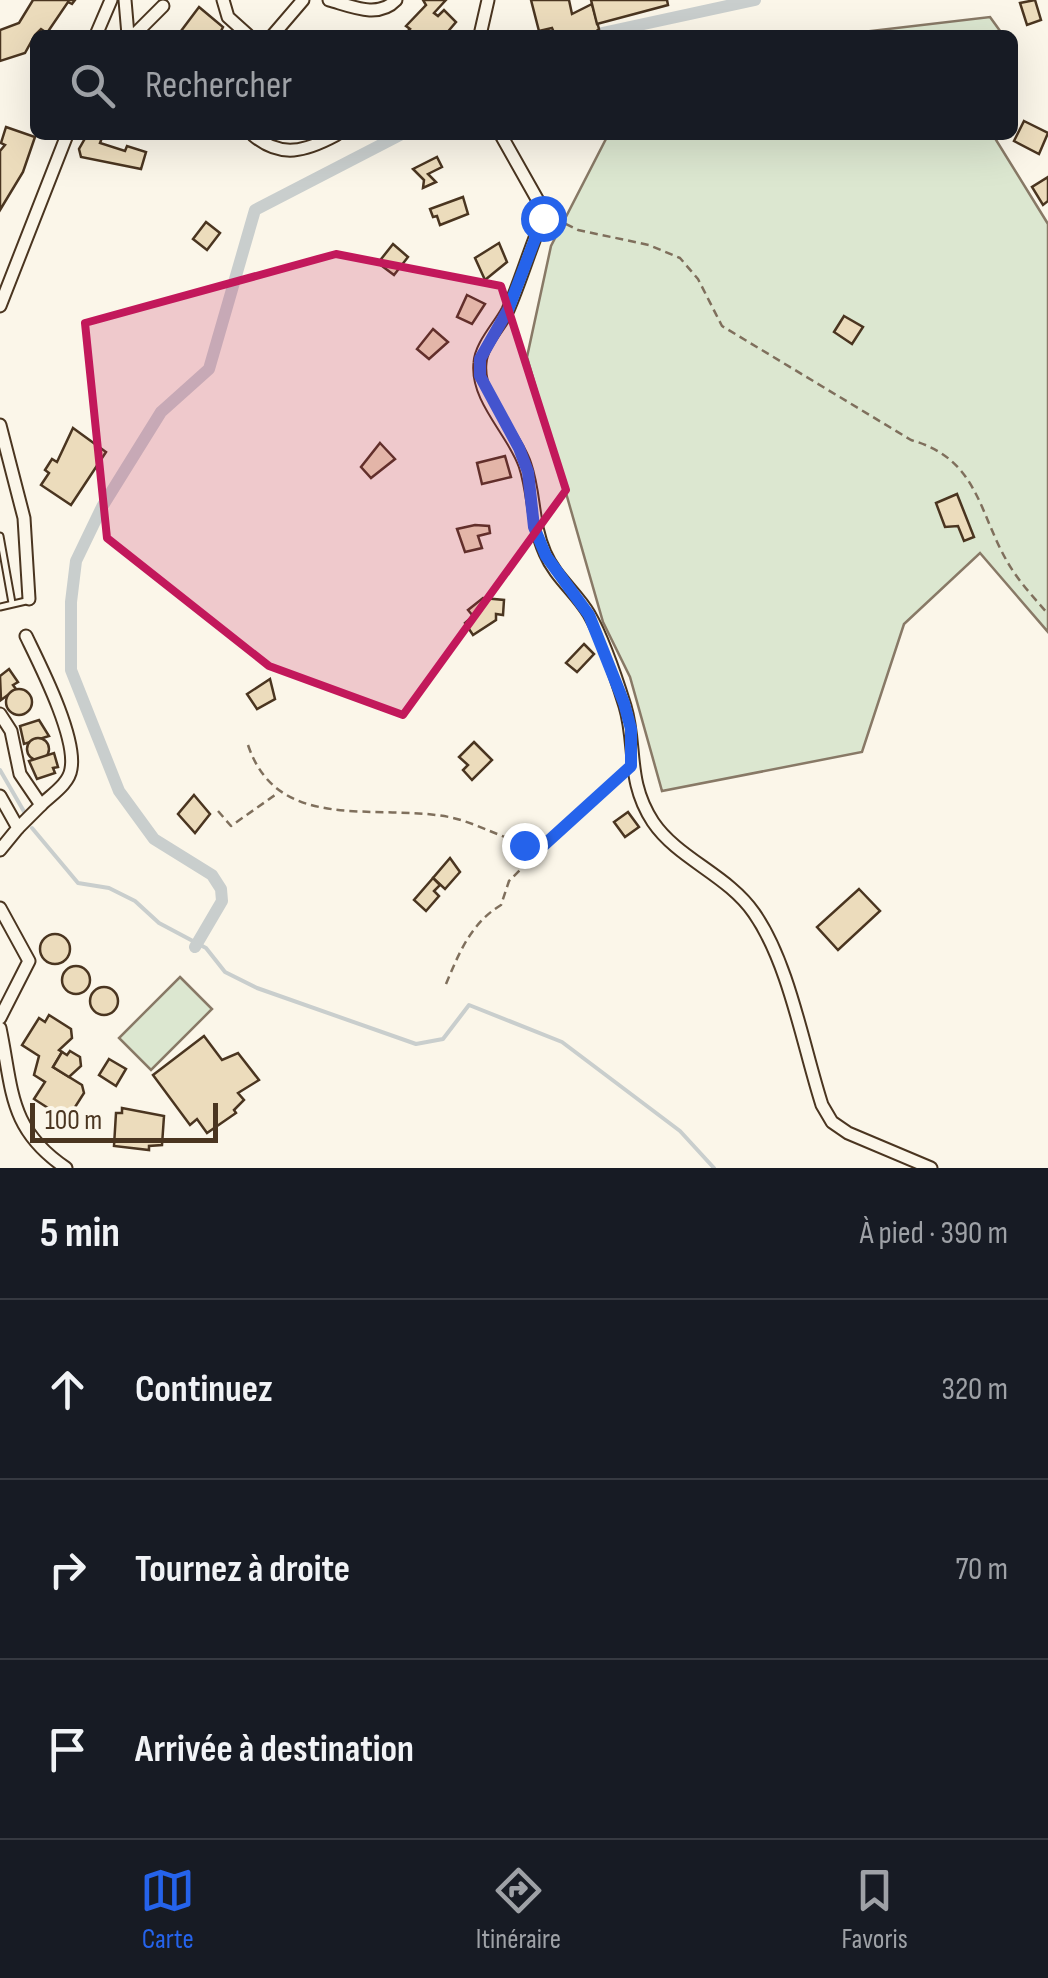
<!DOCTYPE html>
<html lang="fr">
<meta charset="utf-8">
<style>
body{margin:0;font-family:"Sofia Sans Condensed",sans-serif;background:#242831;color:#f1f3f6}
.scale{position:absolute;left:30px;bottom:25px;width:188px;box-sizing:border-box;padding-left:10px;border:5px solid #4a3520;border-top:0;font-size:28px;line-height:35px;white-space:nowrap;color:#4a3520;-webkit-text-stroke:8px #fbf6e9;paint-order:stroke}
.stop{position:absolute;width:30px;height:30px;margin:-22px;border:8px solid #2563eb;border-radius:50%;background:#fff}
.stop.end{background:#2563eb;border-color:#fff;box-shadow:0 2px 10px #0008}
.list{margin:0;padding:0;list-style:none}
h2{display:flex;justify-content:space-between;align-items:center;height:130px;margin:0;padding:0 40px;font-size:42px}
h2 small{font-size:32px;font-weight:400;color:#9ea1a6}
.list li{display:grid;grid-template-columns:65px 1fr auto;gap:30px;align-items:center;box-sizing:border-box;height:180px;padding:0 40px;border-top:2px solid #363941}
.list b{display:block;font-size:38px;white-space:nowrap}
.list em{font-size:32px;font-style:normal;color:#9ea1a6}
.icon{flex:none;width:55px;height:55px;fill:none;stroke:currentColor;stroke-width:2;stroke-linecap:round;stroke-linejoin:round}
.map{position:relative;flex:none;width:1048px;height:1168px;overflow:hidden}
.search{position:absolute;background:#171b24;box-shadow:0 10px 40px #0002;left:30px;right:30px;top:30px;height:110px;display:flex;align-items:center;gap:25px;box-sizing:border-box;padding:0 35px;border-radius:15px;color:#9ea1a6;font-size:38px}
.sheet{height:670px;background:#171b24}
nav{display:flex;justify-content:space-around;align-items:center;box-sizing:border-box;height:140px;border-top:2px solid #363941;background:#171b24;font-size:28px;color:#9ea1a6}
nav a{display:grid;justify-items:center;gap:5px}
nav .on{color:#2563eb}
.map>svg:first-child{display:block}
.green{fill:#dce7d0;stroke:#887966;stroke-width:2.5}
.lines{fill:none;stroke-linecap:round;stroke-linejoin:round}
.stream{stroke:#c9cecd;stroke-width:4}
.canal{stroke:#c9cecd;stroke-width:12}
.building{fill:#ecdcbc;stroke:#4a3520;stroke-width:2.5}
.lane-casing{stroke:#4a3520;stroke-width:9}
.street-casing{stroke:#4a3520;stroke-width:15}
.path{stroke:#7f6f5c;stroke-width:2.5;stroke-dasharray:8 5;stroke-linecap:butt}
.lane{stroke:#fbf6e9;stroke-width:5}
.street{stroke:#fbf6e9;stroke-width:11}
.route{stroke:#2563eb;stroke-width:12}
.marked{fill:#c2185b;fill-opacity:0.2;stroke:#c2185b;stroke-width:8;stroke-linejoin:round}
</style>
<div class="map">
<svg width="1048" height="1168" viewBox="0 0 1048 1168">
<rect width="100%" height="100%" fill="#fbf6e9"/>
<g class="green">
<polygon points="990,17 1003,35 837,35"/>
<polygon points="608,135 993,135 1048,224 1048,632 980,553 904,624 862,752 662,791 630,677 603,622 527,357 551,246"/>
<polygon points="180,977 212,1009 151,1070 119,1038"/>
</g>
<g class="lines">
<g class="stream">
<polyline points="0,770 26,815"/>
<polyline points="32,828 78,883 109,888 135,901 159,923 206,948 225,972 257,988 416,1044 443,1039 469,1005 562,1042 680,1131 714,1168"/>
</g>
<g class="canal">
<polyline points="593,35 755,0"/>
<polyline points="195,947 222,901 221,889 212,875 154,839 119,791 71,670 71,602 76,561 102,507 161,412 209,369 255,210 400,135"/>
</g>
</g>
<g class="building">
<polygon points="33,0 75,0 72,4 68,2 47,33 41,29 35,35 25,53 0,61 0,30 19,23"/>
<polygon points="446,0 434,13 438,16 444,10 456,22 445,35 405,34 410,29 406,26 426,5 423,0"/>
<polygon points="531,0 569,0 572,14 592,4 599,29 592,35 555,35 552,28 539,31"/>
<polygon points="591,0 667,0 668,5 597,24"/>
<polygon points="1035,0 1041,20 1027,25 1020,3"/>
<polygon points="199,7 223,27 219,35 178,35"/>
<polygon points="1024,121 1048,133 1039,154 1014,141"/>
<polygon points="6,127 35,137 23,172 0,210 0,151 5,145 1,143"/>
<polygon points="87,135 103,135 100,143 125,151 127,146 146,152 141,169 81,157 79,149"/>
<polygon points="437,157 442,167 428,174 436,182 423,188 424,180 413,169"/>
<polygon points="1048,177 1048,201 1043,205 1032,187"/>
<polygon points="463,197 468,214 440,225 437,216 433,217 430,209"/>
<polygon points="206,222 220,233 207,250 193,239"/>
<polygon points="499,243 507,262 485,280 475,258"/>
<polygon points="393,244 408,257 394,275 378,263"/>
<polygon points="467,295 485,304 472,324 457,317"/>
<polygon points="844,316 863,327 852,344 834,332"/>
<polygon points="433,329 448,342 429,359 417,349"/>
<polygon points="73,428 106,452 71,505 41,485 49,473 45,470 52,459 57,462"/>
<polygon points="380,443 395,459 371,478 361,467"/>
<polygon points="505,456 511,477 482,484 477,463"/>
<polygon points="957,494 974,537 964,541 958,526 945,527 936,503"/>
<polygon points="475,525 489,526 490,533 478,536 482,548 465,552 457,529"/>
<polygon points="483,598 504,600 503,615 496,614 496,620 473,635 465,623 473,616 468,610"/>
<polygon points="584,644 594,654 577,672 566,663"/>
<polygon points="9,669 18,682 13,685 16,689 1,700 0,676"/>
<polygon points="270,679 275,699 257,709 247,694"/>
<circle cx="19" cy="702" r="13"/>
<polygon points="39,720 49,736 24,744 20,726"/>
<circle cx="38" cy="749" r="11"/>
<polygon points="474,742 492,760 472,780 463,770 468,765 459,757"/>
<polygon points="54,753 58,767 53,768 55,773 37,779 29,761"/>
<polygon points="194,795 210,814 195,833 178,814"/>
<polygon points="628,812 639,827 625,837 614,822"/>
<polygon points="450,858 460,872 445,889 433,878"/>
<polygon points="433,878 440,885 434,891 439,896 426,911 414,900"/>
<polygon points="859,889 880,911 838,950 817,927"/>
<circle cx="55" cy="949" r="15"/>
<circle cx="76" cy="980" r="14"/>
<circle cx="104" cy="1001" r="14"/>
<polygon points="49,1015 71,1029 72,1038 59,1050 62,1052 53,1067 82,1085 84,1093 70,1115 65,1112 62,1117 34,1099 45,1082 34,1075 39,1056 22,1045 39,1018 45,1022"/>
<polygon points="204,1036 222,1060 238,1053 259,1080 238,1093 244,1100 234,1110 236,1113 207,1133 197,1119 190,1125 153,1075"/>
<polygon points="70,1051 80,1057 81,1066 69,1077 53,1067 62,1052 67,1055"/>
<polygon points="109,1059 126,1069 116,1086 99,1075"/>
<polygon points="122,1108 164,1116 162,1145 149,1146 149,1150 114,1146 116,1113 122,1113"/>
</g>
<g class="lines">
<defs>
<g id="lane">
<polyline points="0,536 12,603"/>
<polyline points="0,607 26,601"/>
</g>
<g id="street">
<polyline points="125,0 128,35"/>
<polyline points="223,0 228,17 248,35"/>
<path d="M329,0C351,6 378,19 396,0"/>
<polyline points="96,35 111,0"/>
<polyline points="134,35 163,6"/>
<polyline points="273,35 303,0"/>
<polyline points="480,35 488,0"/>
<path d="M253,135C281,159 306,151 336,135"/>
<path d="M501,135L541,206L543,218C530,248 521,280 508,310C500,326 481,345 480,363C476,399 514,432 525,465C535,494 532,524 545,553C555,577 576,592 589,614C604,640 616,677 625,706C637,746 626,781 653,822C678,859 728,875 754,913C789,963 803,1046 822,1105L832,1122L848,1133L931,1168"/>
<polyline points="0,306 67,135"/>
<polyline points="0,425 24,518 29,599"/>
<path d="M26,636C40,665 77,737 71,769C69,784 51,795 41,805"/>
<polyline points="0,714 11,731 20,774 41,805 18,828"/>
<polyline points="0,796 18,828 0,850"/>
<polyline points="0,908 29,961 0,1018"/>
<path d="M0,1028C13,1090 8,1129 66,1168"/>
</g>
</defs>
<use href="#lane" class="lane-casing"/>
<use href="#street" class="street-casing"/>
<g class="path">
<path d="M554,218L578,230L649,245L680,258L698,279L722,326L911,440C982,460 978,518 1013,571C1023,586 1036,600 1048,614"/>
<path d="M248,745C278,834 374,803 449,817C483,824 509,845 545,845L622,774"/>
<polyline points="218,811 231,826 275,795"/>
<path d="M446,984C459,953 471,923 501,905L509,881L544,846"/>
</g>
<use href="#lane" class="lane"/>
<use href="#street" class="street"/>
</g>
<g class="lines">
<polyline class="route" points="524,845 544,845 631,766 631,729 624,703 589,615 546,556 534,527 528,472 519,448 480,376 480,359 508,310 543,218"/>
</g>
<path class="marked" d="M336,254L501,286L566,490L403,715L269,666L107,538L85,323Z"/>
</svg>
<div class="scale">100 m</div>
<div class="stop" style="left:543px;top:218px"></div>
<div class="stop end" style="left:524px;top:845px"></div>
<div class="search"><svg class="icon" aria-label="search" viewBox="0 0 24 24"><circle cx="10" cy="10" r="6"/><path d="M15 15l6 6"/></svg>Rechercher</div>
</div>
<section class="sheet">
<h2>5 min<small>À pied · 390 m</small></h2>
<ul class="list">
<li><svg class="icon" aria-label="ahead" viewBox="0 0 24 24"><path d="M12 20V5M6 11l6-6 6 6"/></svg><div><b>Continuez</b></div><em>320 m</em></li>
<li><svg class="icon" aria-label="right" viewBox="0 0 24 24"><path d="M7 20v-9h11M14 6l5 5-5 5"/></svg><div><b>Tournez à droite</b></div><em>70 m</em></li>
<li><svg class="icon" aria-label="arrive" viewBox="0 0 24 24"><path d="M6 21V4h12l-3 4 3 4H6"/></svg><div><b>Arrivée à destination</b></div></li>
</ul>
</section>
<nav>
<a class="on"><svg class="icon" aria-label="map" viewBox="0 0 24 24"><path d="M3 6l6-2 6 2 6-2v14l-6 2-6-2-6 2zM9 4v14M15 6v14"/></svg>Carte</a>
<a><svg class="icon" aria-label="directions" viewBox="0 0 24 24"><path d="M12 3l9 9-9 9-9-9zM9 14v-3h6M13 9l2 2-2 2"/></svg>Itinéraire</a>
<a><svg class="icon" aria-label="saved" viewBox="0 0 24 24"><path d="M7 4h10v16l-5-4-5 4z"/></svg>Favoris</a>
</nav>
